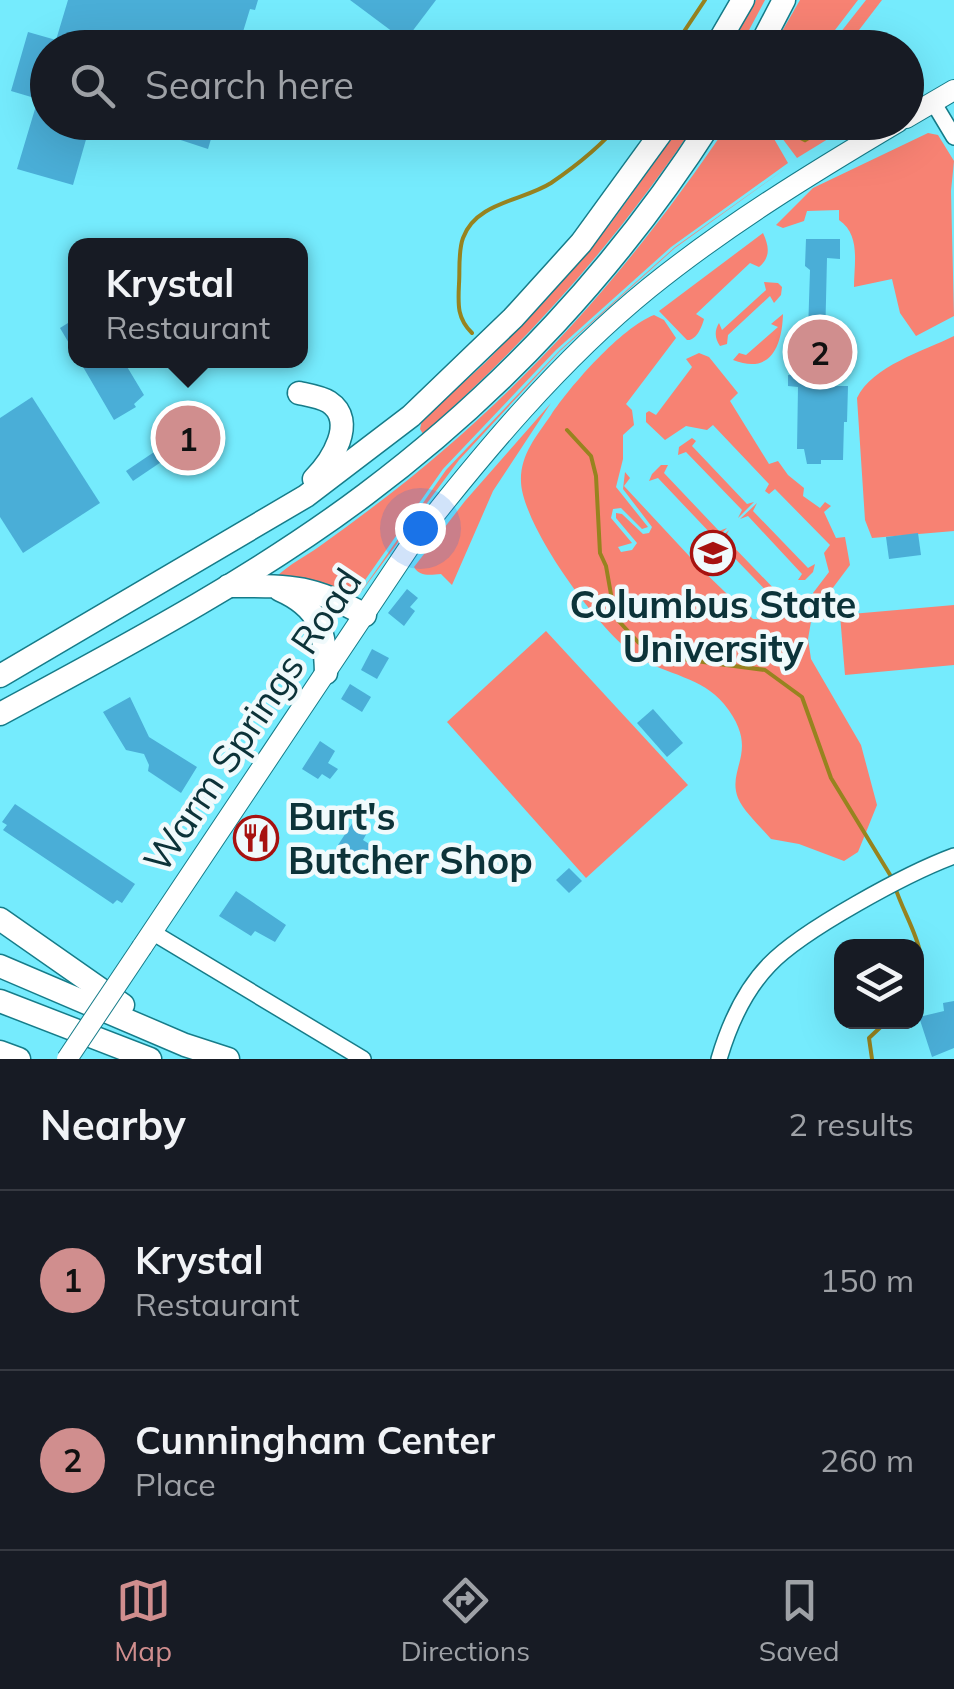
<!DOCTYPE html>
<style>
body{margin:0;font-family:Mulish,sans-serif;background:#242831;color:#f1f3f6}
.controls{position:absolute;right:30px;bottom:30px;display:grid;overflow:hidden;border-radius:20px;box-shadow:0 10px 40px #0002}
.controls button{width:90px;height:90px;display:grid;place-items:center;padding:0;border:0;border-bottom:2px solid #363941;background:#171b24;color:#f1f3f6;font:50px sans-serif}
.you{position:absolute;left:420px;top:528px;width:35px;height:35px;margin:-25px;border:8px solid #fff;border-radius:50%;background:#1a73e8;box-shadow:0 0 0 15px #1a73e833}
.badge{display:grid;place-items:center;width:65px;height:65px;border-radius:50%;background:#d08e8e;color:#111;font-size:32px;font-weight:700}
.pin{position:absolute;translate:-50% -50%;border:5px solid #fff;box-shadow:0 2px 10px #0006}
.popup{position:absolute;left:68px;top:238px;width:240px;height:130px;box-sizing:border-box;display:grid;place-content:center;border-radius:20px;background:#171b24;filter:drop-shadow(0 2px 8px #0005);font-size:32px;white-space:nowrap;color:#9ea1a6}
.popup b{font-size:38px;color:#f1f3f6}
.popup::after{content:'';position:absolute;left:50%;top:100%;margin-left:-20px;border:20px solid transparent;border-top-color:#171b24}
.list{margin:0;padding:0;list-style:none}
h2{display:flex;justify-content:space-between;align-items:center;height:130px;margin:0;padding:0 40px;font-size:42px}
h2 small{font-size:32px;font-weight:400;color:#9ea1a6}
.list li{display:grid;grid-template-columns:65px 1fr auto;gap:30px;align-items:center;box-sizing:border-box;height:180px;padding:0 40px;border-top:2px solid #363941}
.list b{display:block;font-size:38px;white-space:nowrap}
.list p{margin:0;font-size:32px;white-space:nowrap;color:#9ea1a6}
.list em{font-size:32px;font-style:normal;color:#9ea1a6}
.icon{flex:none;width:55px;height:55px;fill:none;stroke:currentColor;stroke-width:2;stroke-linecap:round;stroke-linejoin:round}
.map{position:relative;flex:none;width:954px;height:1059px;overflow:hidden}
.search{position:absolute;background:#171b24;box-shadow:0 10px 40px #0002;left:30px;right:30px;top:30px;height:110px;display:flex;align-items:center;gap:25px;box-sizing:border-box;padding:0 35px;border-radius:55px;color:#9ea1a6;font-size:38px}
.sheet{height:490px;background:#171b24}
nav{display:flex;justify-content:space-around;align-items:center;box-sizing:border-box;height:140px;border-top:2px solid #363941;background:#171b24;font-size:28px;color:#9ea1a6}
nav a{display:grid;justify-items:center;gap:5px}
nav .on{color:#d08e8e}
.map>svg:first-child{display:block}
.green{fill:#f78273}
.water{fill:#d2a514;stroke:#97831f;stroke-width:2.5}
.lines{fill:none;stroke-linecap:round;stroke-linejoin:round}
.stream{stroke:#97831f;stroke-width:4}
.building{fill:#4aaed7}
.minor-casing{stroke:#167c89;stroke-width:18}
.major-casing{stroke:#167c89;stroke-width:22}
.highway-casing{stroke:#167c89;stroke-width:25}
.minor{stroke:#fff;stroke-width:15}
.major{stroke:#fff;stroke-width:20}
.highway{stroke:#fff;stroke-width:22}
.major-bridge-casing{stroke:#167c89;stroke-width:22;stroke-linecap:butt}
.major-bridge{stroke:#fff;stroke-width:20}
.labels{text-anchor:middle;dominant-baseline:central;stroke-width:9;stroke-linejoin:round;paint-order:stroke}
.poi-label{font-size:38px;font-weight:bold;fill:#0c3339;stroke:#f0fafc}
.street-label{font-size:38px;fill:#0c3339;stroke:#f0fafc}
</style>
<div class="map">
<svg width="954" height="1059" viewBox="0 0 954 1059">
<rect width="100%" height="100%" fill="#75ebfd"/>
<g class="green">
<polygon points="756,0 765,0 740,47 729,47"/>
<polygon points="800,0 858,0 822,47 773,47"/>
<polygon points="866,0 882,0 846,47 829,47"/>
<polygon points="777,122 854,123 797,158 779,134"/>
<path d="M683,123H696C618,239 528,342 423,434L420,429L422,420L485,363L547,299L611,223Z"/>
<path d="M729,123H771L773,137L788,163L671,247L556,350L443,469L351,600L277,576C290,564 306,556 320,546C363,515 406,483 446,448C556,353 648,244 729,123Z"/>
<path d="M928,133L938,135L954,161L951,191L954,316L916,336L900,313L892,279L854,287C854,263 861,235 839,220V210L807,211L804,221L783,228L776,225L813,188Z"/>
<polygon points="789,166 675,248 560,351 459,460 356,599 446,470 560,350 675,247"/>
<path d="M763,233C769,246 771,257 759,267L750,263L696,314L704,319C702,327 696,341 687,340L659,311Z"/>
<path d="M764,282L778,283L782,287L781,295L774,303L770,296L728,335L727,344L720,346C715,339 714,331 719,323L722,330L766,290Z"/>
<path d="M783,314C782,346 771,375 733,360L739,353L746,355L778,327L771,324Z"/>
<path d="M654,315L664,320L676,338L626,404L632,410L634,425L623,435V459L616,487L648,527L642,529L621,508L613,509L611,518L632,543L618,547L621,552L632,550L637,543L616,518V513L622,514L643,534L649,533L652,527L623,489L625,472L630,478L624,486L691,558L697,554L702,558L697,565L753,619L781,620L799,606L812,616L808,639L811,659L861,745L877,805L858,852L844,861L799,844L771,839C761,827 744,812 738,798C726,767 762,751 724,704C702,677 667,675 638,657C600,633 523,527 521,482C520,455 536,437 551,415C571,385 621,328 654,315Z"/>
<path d="M954,336V531L872,538L865,520L857,398C872,366 924,351 954,336Z"/>
<polygon points="699,353 709,357 738,393 730,401 769,464 778,461 788,475 804,488 803,496 820,508 825,502 831,506 824,512 836,538 845,537 850,565 823,601 816,600 813,593 829,572 824,553 830,545 775,489 769,494 765,491 769,484 713,425 707,430 686,426 665,440 646,422 646,413 649,411 656,415 692,367 686,359"/>
<path d="M551,403L493,491L452,585L441,574C430,575 420,577 414,567L465,501Z"/>
<polygon points="692,438 696,441 692,446 747,504 754,502 738,518 742,510 686,452 678,455 679,447"/>
<polygon points="661,465 668,465 664,473 719,531 727,528 710,545 714,537 658,478 649,481 652,474"/>
<polygon points="757,503 753,511 808,568 815,564 813,572 805,580 798,580 802,574 748,516 740,519"/>
<polygon points="729,530 725,538 780,595 787,592 787,596 777,607 770,607 775,600 720,543 712,546"/>
<polygon points="954,605 954,665 845,675 840,615"/>
<polygon points="546,631 688,785 586,878 447,722"/>
</g>
<polygon class="water" points="790,123 790,122 835,123 805,141 791,134"/>
<g class="lines">
<g class="stream">
<polyline points="673,48 705,0"/>
<path d="M472,333C457,318 458,305 459,284C460,270 458,251 463,238C476,202 523,201 551,183C576,166 602,145 621,122"/>
<polyline points="567,430 591,456 596,476 600,553 606,566 615,617 638,642 658,656 765,670 802,697 831,778 892,878"/>
<path d="M895,887C907,924 934,956 916,994"/>
<polyline points="872,1059 869,1038 886,1022"/>
</g>
</g>
<g class="building">
<polygon points="68,0 258,0 255,10 250,9 238,48 48,48 48,122 91,122 73,185 17,169 38,99 11,91 28,32 56,40"/>
<polygon points="350,0 436,0 405,41"/>
<polygon points="126,122 216,122 208,149"/>
<polygon points="806,239 840,239 840,259 827,258 825,342 845,343 845,362 832,362 831,386 848,386 847,422 844,422 843,460 821,460 821,464 807,464 804,449 797,449 798,387 788,386 788,375 795,375 796,341 806,342 808,332 810,270 805,266"/>
<polygon points="76,318 76,355 60,328"/>
<polygon points="79,360 123,360 144,395 134,404 136,407 114,420"/>
<polygon points="32,397 100,503 23,553 0,517 0,418"/>
<polygon points="177,415 211,449 200,460 166,426"/>
<polygon points="163,446 170,456 133,481 126,471"/>
<polygon points="918,533 921,555 889,559 886,537"/>
<polygon points="407,589 418,598 410,607 415,611 404,626 388,613"/>
<polygon points="372,649 389,658 377,679 361,670"/>
<polygon points="350,684 371,697 362,712 341,699"/>
<polygon points="130,697 149,737 197,767 181,793 148,771 149,765 144,754 126,750 103,712"/>
<polygon points="653,709 683,743 667,757 637,723"/>
<polygon points="320,741 335,751 328,763 338,769 330,779 322,774 318,779 302,769"/>
<polygon points="15,804 135,884 122,903 117,900 113,904 3,830 7,825 2,822"/>
<polygon points="251,820 260,827 263,822 279,834 263,855 256,850 252,856 234,843"/>
<polygon points="353,822 368,831 363,840 377,849 368,864 338,845"/>
<polygon points="569,868 582,881 569,893 556,880"/>
<polygon points="236,891 286,925 275,942 255,931 251,936 219,916"/>
<polygon points="954,1001 954,1048 932,1057 919,1017 944,1011 943,1003"/>
</g>
<g class="lines">
<defs>
<g id="minor">
<polyline points="933,102 954,137"/>
<polyline points="152,932 363,1059"/>
<path d="M719,1059C729,1025 744,991 769,965C802,930 908,873 954,856"/>
</g>
<g id="major">
<polyline points="906,118 954,90"/>
<path d="M142,947L410,546C481,455 559,361 649,288C727,225 812,173 898,122"/>
</g>
<g id="highway">
<polyline points="715,48 743,0"/>
<polyline points="759,48 784,0"/>
<path d="M299,393C308,395 321,397 329,402C358,421 331,462 314,479"/>
<path d="M228,586C290,586 310,584 365,615"/>
<path d="M280,590C321,608 325,632 326,673"/>
<polyline points="0,676 306,496 411,416 513,318 581,243 669,122"/>
<path d="M0,714C124,647 253,579 366,494C501,393 620,265 711,122"/>
<polyline points="0,919 123,1005"/>
<polyline points="0,966 185,1045 228,1059"/>
<polyline points="0,1001 150,1059"/>
<polyline points="0,1052 19,1059"/>
</g>
</defs>
<use href="#minor" class="minor-casing"/>
<use href="#major" class="major-casing"/>
<use href="#highway" class="highway-casing"/>
<use href="#minor" class="minor"/>
<use href="#major" class="major"/>
<use href="#highway" class="highway"/>
<defs>
<polyline id="major-bridge" points="67,1059 142,947"/>
</defs>
<use href="#major-bridge" class="major-bridge-casing"/>
<use href="#major-bridge" class="major-bridge"/>
</g>
<defs>
<symbol id="university-ring" viewBox="-11 -11 22 22"><circle r="9.5" fill="#f0fafc" stroke="#a71210" stroke-width="1.5"/><path d="M0-5L7-2L0 1L-7-2ZM-4 1L0 2.5L4 1V4Q0 6-4 4Z" fill="#a71210"/></symbol>
<symbol id="restaurant-ring" viewBox="-11 -11 22 22"><circle r="9.5" fill="#f0fafc" stroke="#a71210" stroke-width="1.5"/><path d="M-5-6h1v4h1v-4h1v4h1v-4h1v5L-1.5 .5V6h-2V.5L-5-1ZM5-6V6H3V1.5H1.5Q1.5-4 5-6Z" fill="#a71210"/></symbol>
</defs>
<g fill-rule="evenodd">
<use href="#university-ring" x="688" y="528" width="50" height="50"/>
<use href="#restaurant-ring" x="231" y="813" width="50" height="50"/>
</g>
<g class="labels">
<g class="poi-label">
<text x="713" y="604">Columbus State<tspan x="713" dy="44">University</tspan></text>
<text x="288" y="816" text-anchor="start">Burt's<tspan x="288" dy="44">Butcher Shop</tspan></text>
</g>
<g class="street-label">
<text transform="translate(252 720) rotate(-56)">Warm Springs Road</text>
</g>
</g>
</svg>
<div class="controls">
<button><svg class="icon" aria-label="layers" viewBox="0 0 24 24"><path d="M12 4l9 5-9 5-9-5zM3 14l9 5 9-5"/></svg></button>
</div>
<div class="you"></div>
<div class="pin badge" style="left:188px;top:438px">1</div>
<div class="popup"><b>Krystal</b>Restaurant</div>
<div class="pin badge" style="left:820px;top:352px">2</div>
<div class="search"><svg class="icon" aria-label="search" viewBox="0 0 24 24"><circle cx="10" cy="10" r="6"/><path d="M15 15l6 6"/></svg>Search here</div>
</div>
<section class="sheet">
<h2>Nearby<small>2 results</small></h2>
<ul class="list">
<li><span class="badge">1</span><div><b>Krystal</b><p>Restaurant</p></div><em>150 m</em></li>
<li><span class="badge">2</span><div><b>Cunningham Center</b><p>Place</p></div><em>260 m</em></li>
</ul>
</section>
<nav>
<a class="on"><svg class="icon" aria-label="map" viewBox="0 0 24 24"><path d="M3 6l6-2 6 2 6-2v14l-6 2-6-2-6 2zM9 4v14M15 6v14"/></svg>Map</a>
<a><svg class="icon" aria-label="directions" viewBox="0 0 24 24"><path d="M12 3l9 9-9 9-9-9zM9 14v-3h6M13 9l2 2-2 2"/></svg>Directions</a>
<a><svg class="icon" aria-label="saved" viewBox="0 0 24 24"><path d="M7 4h10v16l-5-4-5 4z"/></svg>Saved</a>
</nav>
